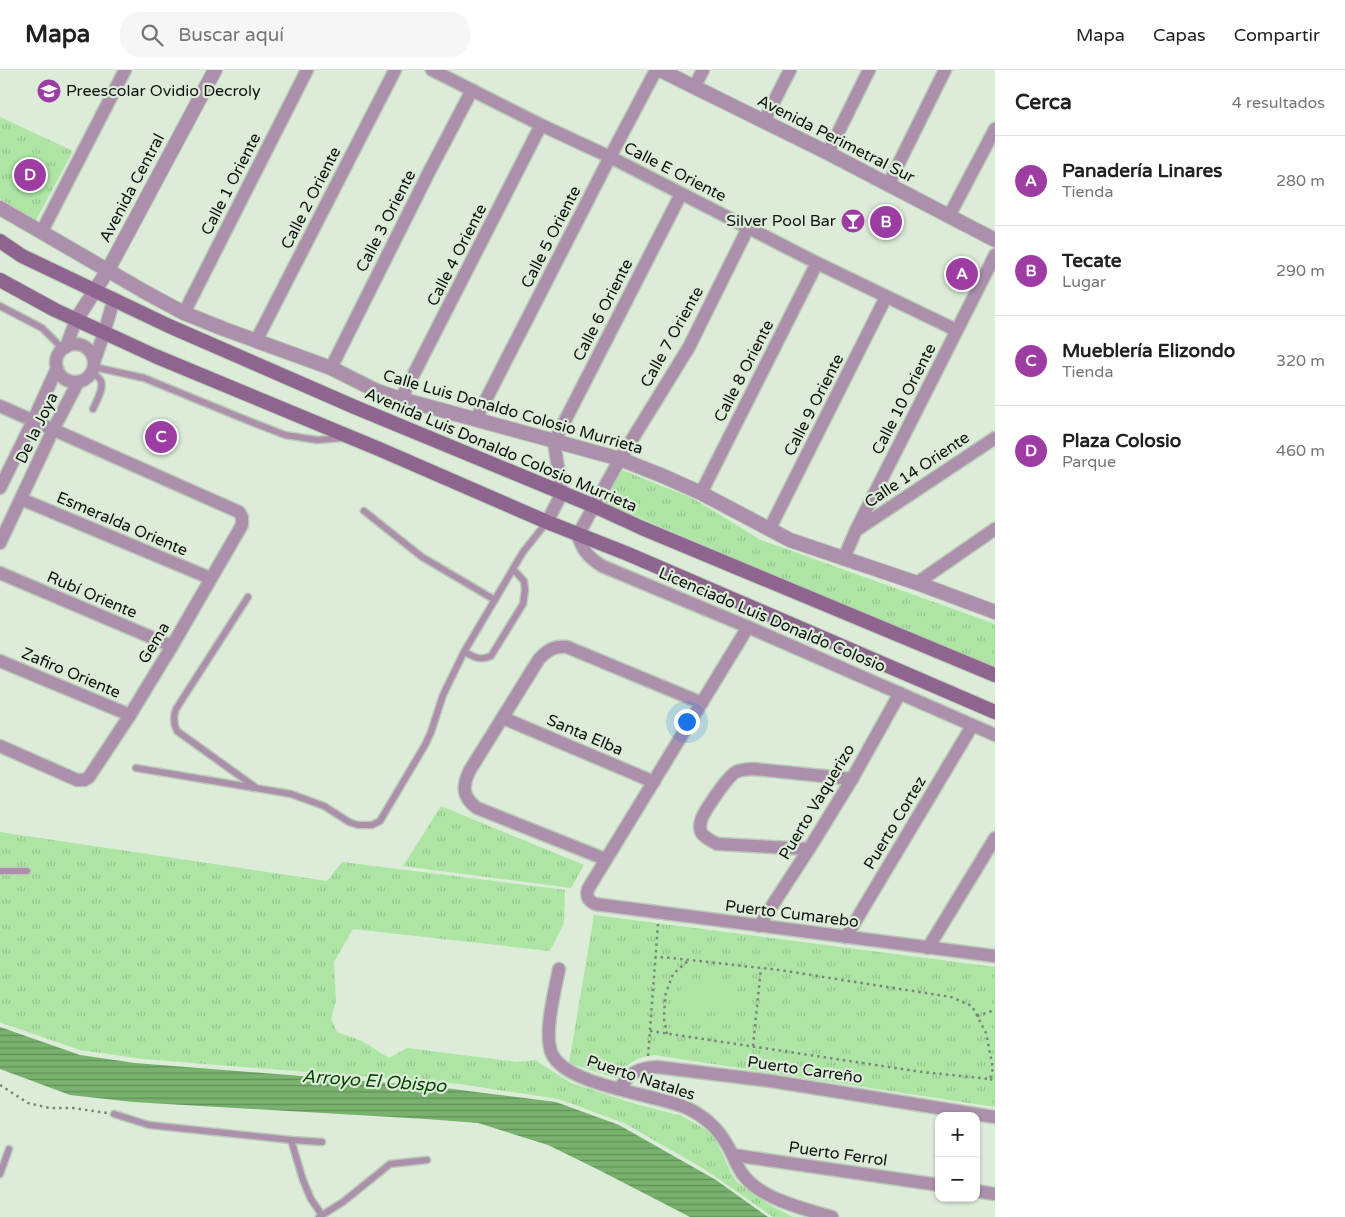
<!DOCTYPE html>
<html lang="es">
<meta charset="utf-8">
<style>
body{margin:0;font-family:"Varela Round",sans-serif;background:#f6f6f6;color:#202124}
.controls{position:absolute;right:15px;bottom:15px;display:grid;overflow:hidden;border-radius:10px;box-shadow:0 1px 4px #0004}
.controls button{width:45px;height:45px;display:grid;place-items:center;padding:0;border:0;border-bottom:1px solid #e0e0e0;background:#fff;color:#202124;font:25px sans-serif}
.you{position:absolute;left:686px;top:651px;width:18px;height:18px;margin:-12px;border:4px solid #fff;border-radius:50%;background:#1a73e8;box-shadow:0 0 0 8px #1a73e833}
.badge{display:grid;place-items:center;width:32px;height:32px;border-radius:50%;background:#9d3ca3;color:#fff;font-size:16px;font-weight:700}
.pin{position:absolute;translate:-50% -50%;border:2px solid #fff;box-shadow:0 1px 5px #0006}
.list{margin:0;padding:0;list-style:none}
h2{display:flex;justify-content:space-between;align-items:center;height:65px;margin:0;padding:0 20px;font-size:21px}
h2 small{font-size:16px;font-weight:400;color:#757577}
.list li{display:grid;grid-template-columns:32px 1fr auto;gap:15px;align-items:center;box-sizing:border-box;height:90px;padding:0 20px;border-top:1px solid #e0e0e0}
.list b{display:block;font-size:19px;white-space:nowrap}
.list p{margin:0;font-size:16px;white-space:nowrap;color:#757577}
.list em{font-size:16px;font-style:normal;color:#757577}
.icon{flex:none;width:28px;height:28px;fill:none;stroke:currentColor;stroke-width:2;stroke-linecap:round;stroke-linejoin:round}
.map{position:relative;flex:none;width:995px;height:1147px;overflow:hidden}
header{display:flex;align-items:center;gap:30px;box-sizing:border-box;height:70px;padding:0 25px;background:#fff;border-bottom:1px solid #e0e0e0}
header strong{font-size:24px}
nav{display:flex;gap:28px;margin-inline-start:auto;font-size:18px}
.search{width:350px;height:45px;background:#f6f6f6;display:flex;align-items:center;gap:12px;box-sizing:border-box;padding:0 18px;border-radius:20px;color:#757577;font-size:19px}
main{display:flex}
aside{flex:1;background:#fff}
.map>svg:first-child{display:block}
.grass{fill:url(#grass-tufts)}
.pitch{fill:#aee5a5}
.water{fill:url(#water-rules)}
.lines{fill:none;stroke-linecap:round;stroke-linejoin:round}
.service-casing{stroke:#bbc9b8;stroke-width:9}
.minor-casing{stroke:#bbc9b8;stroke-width:15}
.tertiary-casing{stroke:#bbc9b8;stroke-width:16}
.secondary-casing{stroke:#bbc9b8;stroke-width:16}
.path{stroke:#7b8679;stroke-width:2.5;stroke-dasharray:2.5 4;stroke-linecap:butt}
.service{stroke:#ab8fab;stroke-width:6}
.minor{stroke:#ab8fab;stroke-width:12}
.tertiary{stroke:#ab8fab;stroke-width:14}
.secondary{stroke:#8d658e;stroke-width:14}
.labels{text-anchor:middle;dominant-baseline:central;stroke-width:4.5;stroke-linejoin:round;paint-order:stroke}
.poi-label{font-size:16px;fill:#0e140d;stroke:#dcecd9;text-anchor:start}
.street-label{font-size:16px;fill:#0e140d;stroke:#dcecd9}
.water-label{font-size:18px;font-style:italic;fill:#084600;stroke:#dcecd9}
</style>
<header>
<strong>Mapa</strong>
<div class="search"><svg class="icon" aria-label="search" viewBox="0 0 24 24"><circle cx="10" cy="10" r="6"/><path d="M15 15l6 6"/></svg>Buscar aquí</div>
<nav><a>Mapa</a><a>Capas</a><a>Compartir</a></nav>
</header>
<main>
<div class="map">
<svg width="995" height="1147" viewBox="0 0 995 1147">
<defs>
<pattern id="grass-tufts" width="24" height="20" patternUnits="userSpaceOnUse" patternTransform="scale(1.25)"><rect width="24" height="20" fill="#aee5a5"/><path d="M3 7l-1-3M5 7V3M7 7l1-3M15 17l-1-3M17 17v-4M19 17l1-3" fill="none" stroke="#94c48d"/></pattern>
<pattern id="water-rules" width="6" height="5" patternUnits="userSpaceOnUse" patternTransform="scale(1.25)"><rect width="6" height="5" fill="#78b26e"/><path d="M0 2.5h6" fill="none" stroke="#619059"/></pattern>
</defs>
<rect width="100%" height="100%" fill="#dcecd9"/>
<g class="grass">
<polygon points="0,47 73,81 36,150 0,129"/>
<polygon points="617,398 694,429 761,470 995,554 995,599 605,433"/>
<polygon points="441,736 584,795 571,818 403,796"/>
<polygon points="0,762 327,811 342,792 565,820 564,853 553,875 549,881 353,859 334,892 336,932 331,948 337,962 362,971 389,988 407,978 517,992 535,990 571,1013 632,1033 682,1046 712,1063 725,1089 730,1101 737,1112 766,1133 793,1147 773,1147 704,1099 624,1053 558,1029 460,1014 143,989 80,980 2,953 0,952"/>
<path d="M594,845L995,897V1037L654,985C635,987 628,994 616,1008L569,993Z"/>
</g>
<polygon class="pitch" points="683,907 734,914 730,943 679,935"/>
<polygon class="water" points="0,957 80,985 135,993 429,1016 556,1032 619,1055 716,1110 768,1147 690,1147 597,1099 548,1075 478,1053 426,1049 133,1032 70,1025 0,999"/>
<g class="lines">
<defs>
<g id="service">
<polyline points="0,236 42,258 63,279"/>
<polyline points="94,297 144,308 249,351 285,365 317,370 342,368"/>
<path d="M92,302C95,305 99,307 101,311C104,319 96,332 93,339"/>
<polyline points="364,441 422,487 495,530"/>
<path d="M248,527L176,639C173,647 173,653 177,661L255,717"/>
<path d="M464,582C475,587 479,591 491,586L523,534L525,520L524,511L513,499"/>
<polyline points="136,698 291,724 324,736 349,752 358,755 372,755 380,751 425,675 431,662 443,625 464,582 523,482 547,452"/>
<polyline points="0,801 27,801"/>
<polyline points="114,1044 149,1055 291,1070 322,1072"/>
<polyline points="291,1070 303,1110 311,1129 322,1145"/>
<polyline points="0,1104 9,1079"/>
<polyline points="319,1147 343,1132 390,1094 427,1090"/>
</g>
<g id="minor">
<polyline points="432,0 541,55 610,87 817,193 956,260"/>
<polyline points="695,16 703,0"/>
<polyline points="764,51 790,0"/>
<polyline points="828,83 869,0"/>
<polyline points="888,115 945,0"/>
<polyline points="949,146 995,59"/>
<path d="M748,158L689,277L620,389L578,465C582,480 589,488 602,496L748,557L995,665"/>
<polyline points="42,161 125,0"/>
<polyline points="184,243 307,0"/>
<polyline points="256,271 395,0"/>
<circle cx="75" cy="293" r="19"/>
<polyline points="66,277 76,250"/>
<polyline points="94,292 104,263 114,229"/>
<polyline points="331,298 429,102 472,20"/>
<polyline points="401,329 541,55"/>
<polyline points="0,336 239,442 242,447 242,455 172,576 130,645 89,707 84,710 77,710 0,676"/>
<polyline points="476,349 610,87 656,0"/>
<polyline points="0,418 33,351 57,298"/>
<polyline points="701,423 817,193"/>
<polyline points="21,429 210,508"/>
<polyline points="547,452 562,423 554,372 681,124"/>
<polyline points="770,458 886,227"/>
<polyline points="858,459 995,368"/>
<polyline points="0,473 53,360 78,312"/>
<polyline points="844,488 856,460 995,185"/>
<polyline points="0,503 172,576"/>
<polyline points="917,513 995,459"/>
<path d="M748,557L588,819C586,827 588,830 595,834L995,886"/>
<polyline points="0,591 130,645"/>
<polyline points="503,648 654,712"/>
<path d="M809,779L717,774C712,771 704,768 701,762C700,759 700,754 701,751C703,742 728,706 736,702C741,699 749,699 755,699L852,709"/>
<path d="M605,789L477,738C462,727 462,716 470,700L539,589C548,580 553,576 567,577L702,633"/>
<polyline points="759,856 809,779 852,709 900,623"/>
<polyline points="846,867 972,656"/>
<polyline points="928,878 995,768"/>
<path d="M559,899C555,920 543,965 552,984C567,1016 655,1024 687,1038C710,1049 722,1063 733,1086C736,1093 739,1100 744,1106C762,1129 804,1139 832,1147"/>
<path d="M619,1019C630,1003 637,998 657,997L771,1011L995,1047"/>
<polyline points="733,1085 939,1115"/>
<polyline points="976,1121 995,1124"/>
</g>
<g id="tertiary">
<polyline points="660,0 828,83 995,170"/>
<polyline points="0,138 145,222 184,243 224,259 331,298 377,321 401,329 620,389 663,406 701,423 790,470 917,513 995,542"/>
<polyline points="76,250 108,200 215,0"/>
</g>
<g id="secondary">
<polyline points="0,171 22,186 169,256 357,338 594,436 642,458 995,605"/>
<polyline points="0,210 55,240 155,286 379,379 547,452 628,484 995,642"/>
</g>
</defs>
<use href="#service" class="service-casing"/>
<use href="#minor" class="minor-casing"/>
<use href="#tertiary" class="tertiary-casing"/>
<use href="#secondary" class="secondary-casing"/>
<g class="path">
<polyline points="977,946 995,940"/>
<polyline points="650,961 922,1002 990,1009 993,998 986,963 972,936 951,927 779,900 672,888 655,887"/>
<polyline points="667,964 664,949 665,926 673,904 689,890"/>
<polyline points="753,976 761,898"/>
<polyline points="648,986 658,854"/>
<polyline points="990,1009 995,1011"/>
<polyline points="0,1015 28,1033 49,1038 73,1038 107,1043"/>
</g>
<use href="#service" class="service"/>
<use href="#minor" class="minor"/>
<use href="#tertiary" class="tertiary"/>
<use href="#secondary" class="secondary"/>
</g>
<defs>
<symbol id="school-disc" viewBox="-11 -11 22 22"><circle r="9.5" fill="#9d3ca3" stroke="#dcecd9"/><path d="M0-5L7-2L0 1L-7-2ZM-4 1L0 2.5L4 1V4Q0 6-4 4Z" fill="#fff"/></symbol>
<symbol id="bar-disc" viewBox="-11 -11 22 22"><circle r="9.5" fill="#9d3ca3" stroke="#dcecd9"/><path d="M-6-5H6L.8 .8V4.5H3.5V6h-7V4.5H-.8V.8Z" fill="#fff"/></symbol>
</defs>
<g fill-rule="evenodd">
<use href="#school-disc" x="35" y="7" width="28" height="28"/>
<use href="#bar-disc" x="839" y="137" width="28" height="28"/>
</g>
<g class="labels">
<g class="poi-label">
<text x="66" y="21">Preescolar Ovidio Decroly</text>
<text x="836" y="151" text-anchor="end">Silver Pool Bar</text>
</g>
<g class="street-label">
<text transform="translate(836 69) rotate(27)">Avenida Perimetral Sur</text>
<text transform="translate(675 102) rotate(27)">Calle E Oriente</text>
<text transform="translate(231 114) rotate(-63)">Calle 1 Oriente</text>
<text transform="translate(132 118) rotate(-62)">Avenida Central</text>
<text transform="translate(311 128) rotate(-63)">Calle 2 Oriente</text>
<text transform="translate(386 151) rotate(-63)">Calle 3 Oriente</text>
<text transform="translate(551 167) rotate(-63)">Calle 5 Oriente</text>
<text transform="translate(457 185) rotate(-63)">Calle 4 Oriente</text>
<text transform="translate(603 240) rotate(-63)">Calle 6 Oriente</text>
<text transform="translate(672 267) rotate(-61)">Calle 7 Oriente</text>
<text transform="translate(744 301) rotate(-63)">Calle 8 Oriente</text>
<text transform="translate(904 329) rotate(-63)">Calle 10 Oriente</text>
<text transform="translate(814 335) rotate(-63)">Calle 9 Oriente</text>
<text transform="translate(513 342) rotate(16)">Calle Luis Donaldo Colosio Murrieta</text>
<text transform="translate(37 358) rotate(-64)">De la Joya</text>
<text transform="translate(501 380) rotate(23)">Avenida Luis Donaldo Colosio Murrieta</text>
<text transform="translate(917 400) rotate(-34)">Calle 14 Oriente</text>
<text transform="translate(122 454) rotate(23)">Esmeralda Oriente</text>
<text transform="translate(92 525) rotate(23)">Rubí Oriente</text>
<text transform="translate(772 550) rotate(23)">Licenciado Luis Donaldo Colosio</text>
<text transform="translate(154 573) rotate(-59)">Gema</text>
<text transform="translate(71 603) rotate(23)">Zafiro Oriente</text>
<text transform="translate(585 665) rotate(23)">Santa Elba</text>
<text transform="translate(817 732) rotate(-59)">Puerto Vaquerizo</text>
<text transform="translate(895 753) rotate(-59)">Puerto Cortez</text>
<text transform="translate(792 844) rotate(7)">Puerto Cumarebo</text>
<text transform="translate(805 1000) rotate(8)">Puerto Carreño</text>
<text transform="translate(641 1008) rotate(18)">Puerto Natales</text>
<text transform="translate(838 1084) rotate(8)">Puerto Ferrol</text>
</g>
<g class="water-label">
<text transform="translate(374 1011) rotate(4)">Arroyo El Obispo</text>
</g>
</g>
</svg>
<div class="controls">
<button>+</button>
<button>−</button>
</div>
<div class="you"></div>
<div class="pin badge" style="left:962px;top:204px">A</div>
<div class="pin badge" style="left:886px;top:152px">B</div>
<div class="pin badge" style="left:161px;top:367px">C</div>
<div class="pin badge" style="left:30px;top:105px">D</div>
</div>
<aside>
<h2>Cerca<small>4 resultados</small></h2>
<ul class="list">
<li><span class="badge">A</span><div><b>Panadería Linares</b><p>Tienda</p></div><em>280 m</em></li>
<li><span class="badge">B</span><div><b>Tecate</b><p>Lugar</p></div><em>290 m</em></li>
<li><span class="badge">C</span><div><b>Mueblería Elizondo</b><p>Tienda</p></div><em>320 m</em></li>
<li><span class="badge">D</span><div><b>Plaza Colosio</b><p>Parque</p></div><em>460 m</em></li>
</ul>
</aside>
</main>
